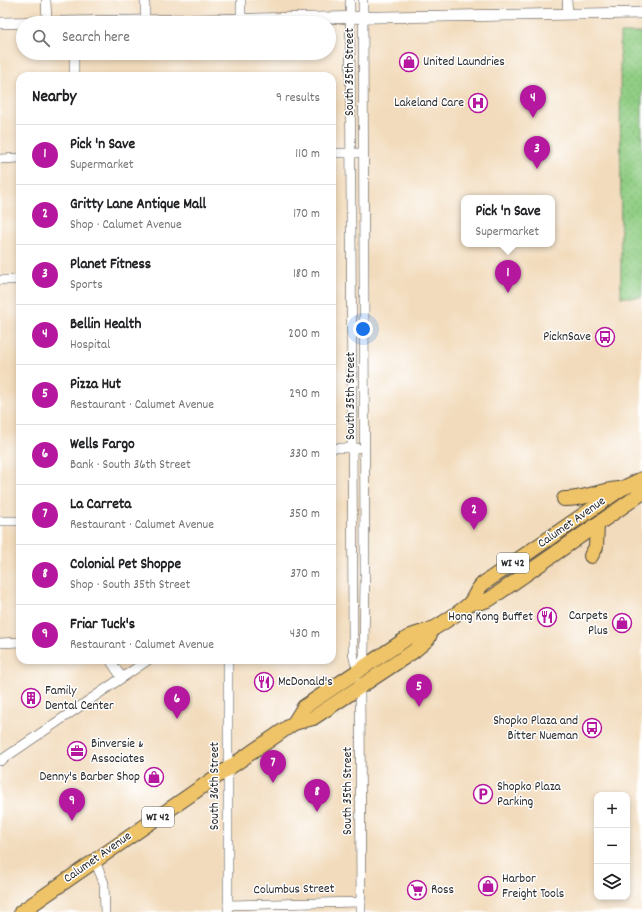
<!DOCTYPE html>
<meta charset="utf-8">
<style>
body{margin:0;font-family:Dekko,sans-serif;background:#f2f2f2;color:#202124}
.controls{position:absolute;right:12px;bottom:12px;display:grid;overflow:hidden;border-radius:8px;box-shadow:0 2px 6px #0003}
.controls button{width:36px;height:36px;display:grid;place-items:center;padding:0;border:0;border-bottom:1px solid #e0e0e0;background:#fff;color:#202124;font:20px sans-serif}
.you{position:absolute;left:363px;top:329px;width:14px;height:14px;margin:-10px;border:3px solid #fff;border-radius:50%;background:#1a73e8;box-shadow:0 0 0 6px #1a73e833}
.badge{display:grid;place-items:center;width:26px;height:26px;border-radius:50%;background:#b5179e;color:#fff;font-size:13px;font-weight:700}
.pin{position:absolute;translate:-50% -33px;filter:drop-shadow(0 1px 2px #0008)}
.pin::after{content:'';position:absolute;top:21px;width:14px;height:12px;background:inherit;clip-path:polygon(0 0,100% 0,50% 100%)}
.popup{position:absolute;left:461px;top:195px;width:94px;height:52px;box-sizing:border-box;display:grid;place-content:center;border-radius:8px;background:#fff;filter:drop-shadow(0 1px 3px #0005);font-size:13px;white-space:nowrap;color:#757577}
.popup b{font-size:15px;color:#202124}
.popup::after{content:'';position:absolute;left:50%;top:100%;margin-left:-8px;border:8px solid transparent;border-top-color:#fff}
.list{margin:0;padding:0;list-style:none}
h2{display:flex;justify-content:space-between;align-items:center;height:52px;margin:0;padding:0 16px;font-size:17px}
h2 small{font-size:13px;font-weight:400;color:#757577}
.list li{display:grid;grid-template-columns:26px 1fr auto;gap:12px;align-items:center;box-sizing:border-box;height:60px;padding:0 16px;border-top:1px solid #e0e0e0}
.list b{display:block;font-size:15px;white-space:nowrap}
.list p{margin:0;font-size:13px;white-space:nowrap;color:#757577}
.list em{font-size:13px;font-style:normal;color:#757577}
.icon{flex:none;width:22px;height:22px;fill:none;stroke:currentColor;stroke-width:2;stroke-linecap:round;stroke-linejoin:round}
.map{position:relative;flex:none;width:642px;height:912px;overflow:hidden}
.search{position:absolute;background:#fff;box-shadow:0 2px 6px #0003;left:16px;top:16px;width:320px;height:44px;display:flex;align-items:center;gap:10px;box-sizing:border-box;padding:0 14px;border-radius:22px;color:#757577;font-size:15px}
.panel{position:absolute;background:#fff;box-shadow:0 2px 6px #0003;left:16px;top:72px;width:320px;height:592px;border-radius:12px}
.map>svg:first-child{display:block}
.grass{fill:url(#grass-dots);stroke:#5e7c58}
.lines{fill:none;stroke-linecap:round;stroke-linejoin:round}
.minor-casing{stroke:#494541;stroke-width:10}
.tertiary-casing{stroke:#494541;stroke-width:12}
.primary-casing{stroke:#494541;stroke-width:16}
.minor{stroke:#fff;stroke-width:9}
.tertiary{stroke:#fff;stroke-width:11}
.primary{stroke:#efc469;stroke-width:14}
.labels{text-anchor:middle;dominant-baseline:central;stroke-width:3;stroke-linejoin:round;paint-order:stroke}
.shield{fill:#fff;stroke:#6b6b6b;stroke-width:1}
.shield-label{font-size:12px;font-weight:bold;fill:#2b2b2b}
.poi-label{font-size:13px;fill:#2b2b2b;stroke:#fff;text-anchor:start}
.street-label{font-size:13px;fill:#2b2b2b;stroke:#fff}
</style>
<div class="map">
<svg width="642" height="912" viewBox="0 0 642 912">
<defs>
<pattern id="grass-dots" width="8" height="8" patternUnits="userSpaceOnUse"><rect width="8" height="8" fill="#91ce84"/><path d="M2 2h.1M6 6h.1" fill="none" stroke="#7db172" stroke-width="1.8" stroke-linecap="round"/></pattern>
</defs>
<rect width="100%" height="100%" fill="#fff"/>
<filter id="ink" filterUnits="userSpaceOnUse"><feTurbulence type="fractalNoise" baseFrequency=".025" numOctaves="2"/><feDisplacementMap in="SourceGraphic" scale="8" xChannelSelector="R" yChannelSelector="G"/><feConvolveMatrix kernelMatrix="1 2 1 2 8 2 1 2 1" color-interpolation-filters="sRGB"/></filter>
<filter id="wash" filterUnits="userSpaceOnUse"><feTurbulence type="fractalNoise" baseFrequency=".012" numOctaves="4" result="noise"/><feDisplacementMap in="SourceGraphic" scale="16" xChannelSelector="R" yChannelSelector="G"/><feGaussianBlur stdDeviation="0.9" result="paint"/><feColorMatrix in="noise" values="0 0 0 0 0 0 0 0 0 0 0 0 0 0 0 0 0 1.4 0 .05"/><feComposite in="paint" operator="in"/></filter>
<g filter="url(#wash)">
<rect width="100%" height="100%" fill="#f2dbbc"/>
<polygon class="grass" points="620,33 642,33 642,297 621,297"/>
</g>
<g filter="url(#ink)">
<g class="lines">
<defs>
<g id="minor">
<polyline points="46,0 47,23"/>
<polyline points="145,0 145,21"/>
<polyline points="241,0 241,19"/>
<path d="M350,0L353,638C353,649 352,663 360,670"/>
<polyline points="567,0 568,14"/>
<polyline points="74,53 74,76"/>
<polyline points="332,153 356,153"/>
<polyline points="0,159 20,158"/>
<polyline points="0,280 20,280"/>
<polyline points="332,448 357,448"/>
<polyline points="0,521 20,521"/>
<polyline points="0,643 20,642"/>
<polyline points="110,660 122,678"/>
<polyline points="361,670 364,655 365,574 363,0"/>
<polyline points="360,683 361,912"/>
<polyline points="0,761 148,660"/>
<polyline points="95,861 104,883 105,912"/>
<polyline points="228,905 361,902"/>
<polyline points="228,912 228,660"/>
</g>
<polyline id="tertiary" points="0,23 642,13"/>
<g id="primary">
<path d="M564,499C583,500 600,490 619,489"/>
<polyline points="591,556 596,547 597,525"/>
<polyline points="470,603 482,602 490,599 642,493"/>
<path d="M294,723L304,707L406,639C414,633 423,633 432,629C438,627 467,607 470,603C476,596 476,589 484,583L621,489L642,479"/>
<polyline points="21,912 294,723 313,718 414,651 428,639 432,629"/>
</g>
</defs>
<use href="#minor" class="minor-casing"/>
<use href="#tertiary" class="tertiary-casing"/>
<use href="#primary" class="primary-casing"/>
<use href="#minor" class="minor"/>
<use href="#tertiary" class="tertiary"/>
<use href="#primary" class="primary"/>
</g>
</g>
<defs>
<symbol id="shop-ring" viewBox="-11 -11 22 22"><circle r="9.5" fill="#fff" stroke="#b5179e" stroke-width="1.5"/><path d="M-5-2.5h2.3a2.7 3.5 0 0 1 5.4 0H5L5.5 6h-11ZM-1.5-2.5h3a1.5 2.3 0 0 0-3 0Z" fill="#b5179e"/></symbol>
<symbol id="hospital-ring" viewBox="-11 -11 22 22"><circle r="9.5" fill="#fff" stroke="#b5179e" stroke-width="1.5"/><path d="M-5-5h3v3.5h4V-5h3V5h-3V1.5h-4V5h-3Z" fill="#b5179e"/></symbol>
<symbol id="bus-ring" viewBox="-11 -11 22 22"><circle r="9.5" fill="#fff" stroke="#b5179e" stroke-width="1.5"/><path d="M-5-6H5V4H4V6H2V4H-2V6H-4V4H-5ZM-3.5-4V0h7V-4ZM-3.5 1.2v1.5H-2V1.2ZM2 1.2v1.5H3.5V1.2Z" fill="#b5179e"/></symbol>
<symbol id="restaurant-ring" viewBox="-11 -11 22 22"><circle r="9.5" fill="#fff" stroke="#b5179e" stroke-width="1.5"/><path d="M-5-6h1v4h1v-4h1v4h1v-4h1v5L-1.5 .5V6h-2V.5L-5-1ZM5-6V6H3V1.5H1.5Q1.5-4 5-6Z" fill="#b5179e"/></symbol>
<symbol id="building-ring" viewBox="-11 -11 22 22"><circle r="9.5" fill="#fff" stroke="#b5179e" stroke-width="1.5"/><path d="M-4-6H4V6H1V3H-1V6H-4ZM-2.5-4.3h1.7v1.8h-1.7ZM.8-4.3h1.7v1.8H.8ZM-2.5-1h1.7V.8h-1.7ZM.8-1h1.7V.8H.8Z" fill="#b5179e"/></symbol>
<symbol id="office-ring" viewBox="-11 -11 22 22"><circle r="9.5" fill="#fff" stroke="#b5179e" stroke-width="1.5"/><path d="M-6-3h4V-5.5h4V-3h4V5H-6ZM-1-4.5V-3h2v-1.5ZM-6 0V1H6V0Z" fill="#b5179e"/></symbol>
<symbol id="parking-ring" viewBox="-11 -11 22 22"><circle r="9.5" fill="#fff" stroke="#b5179e" stroke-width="1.5"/><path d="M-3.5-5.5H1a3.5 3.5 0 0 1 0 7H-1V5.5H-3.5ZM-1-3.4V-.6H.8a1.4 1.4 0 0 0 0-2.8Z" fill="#b5179e"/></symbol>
<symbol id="supermarket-ring" viewBox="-11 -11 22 22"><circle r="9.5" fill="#fff" stroke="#b5179e" stroke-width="1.5"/><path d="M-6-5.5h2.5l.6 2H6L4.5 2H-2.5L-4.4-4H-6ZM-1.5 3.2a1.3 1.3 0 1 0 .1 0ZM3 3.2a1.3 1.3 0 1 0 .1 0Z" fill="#b5179e"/></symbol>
</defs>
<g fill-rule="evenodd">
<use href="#shop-ring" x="398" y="51" width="22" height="22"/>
<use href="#hospital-ring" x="467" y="92" width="22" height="22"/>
<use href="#bus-ring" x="594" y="326" width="22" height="22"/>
<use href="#restaurant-ring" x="536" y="606" width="22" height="22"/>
<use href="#shop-ring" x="611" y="612" width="22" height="22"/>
<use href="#restaurant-ring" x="253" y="671" width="22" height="22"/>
<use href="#building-ring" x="20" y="687" width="22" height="22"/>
<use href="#bus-ring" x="581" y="717" width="22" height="22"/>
<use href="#office-ring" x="66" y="740" width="22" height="22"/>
<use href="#shop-ring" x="143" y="766" width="22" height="22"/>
<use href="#parking-ring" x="472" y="783" width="22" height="22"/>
<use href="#shop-ring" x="477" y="875" width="22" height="22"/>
<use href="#supermarket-ring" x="406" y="879" width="22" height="22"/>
</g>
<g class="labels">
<g class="shield">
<rect x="497" y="553" width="32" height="20" rx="3"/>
<rect x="142" y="807" width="32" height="20" rx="3"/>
</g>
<g class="shield-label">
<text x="513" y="563">WI 42</text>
<text x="158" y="817">WI 42</text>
</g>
<g class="poi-label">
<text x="423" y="62">United Laundries</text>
<text x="464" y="103" text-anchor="end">Lakeland Care</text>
<text x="591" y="337" text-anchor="end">PicknSave</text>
<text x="608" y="616" text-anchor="end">Carpets<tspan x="608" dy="15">Plus</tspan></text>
<text x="533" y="617" text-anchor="end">Hong Kong Buffet</text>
<text x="278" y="682">McDonald's</text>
<text x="45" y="691">Family<tspan x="45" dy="15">Dental Center</tspan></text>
<text x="578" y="721" text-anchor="end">Shopko Plaza and<tspan x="578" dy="15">Bitter Nueman</tspan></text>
<text x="91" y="744">Binversie &amp;<tspan x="91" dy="15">Associates</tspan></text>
<text x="140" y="777" text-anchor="end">Denny's Barber Shop</text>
<text x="497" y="787">Shopko Plaza<tspan x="497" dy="15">Parking</tspan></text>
<text x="502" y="879">Harbor<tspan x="502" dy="15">Freight Tools</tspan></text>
<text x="431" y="890">Ross</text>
</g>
<g class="street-label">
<text transform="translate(350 72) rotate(-90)">South 35th Street</text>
<text transform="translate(351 396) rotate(-90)">South 35th Street</text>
<text transform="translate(572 523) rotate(-35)">Calumet Avenue</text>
<text transform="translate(215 786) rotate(-90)">South 36th Street</text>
<text transform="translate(348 791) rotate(-90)">South 35th Street</text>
<text transform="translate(98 858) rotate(-35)">Calumet Avenue</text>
<text transform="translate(294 890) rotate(-1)">Columbus Street</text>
</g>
</g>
</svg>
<div class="controls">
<button>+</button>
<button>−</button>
<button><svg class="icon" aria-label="layers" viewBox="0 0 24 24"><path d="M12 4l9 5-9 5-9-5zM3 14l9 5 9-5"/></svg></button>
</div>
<div class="you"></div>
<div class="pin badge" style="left:508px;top:293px">1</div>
<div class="popup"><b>Pick 'n Save</b>Supermarket</div>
<div class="pin badge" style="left:474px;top:530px">2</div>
<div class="pin badge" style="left:537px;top:169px">3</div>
<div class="pin badge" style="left:533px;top:118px">4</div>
<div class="pin badge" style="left:419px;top:707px">5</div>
<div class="pin badge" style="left:177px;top:719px">6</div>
<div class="pin badge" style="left:273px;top:783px">7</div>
<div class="pin badge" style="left:317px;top:812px">8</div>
<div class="pin badge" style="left:72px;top:821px">9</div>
<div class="search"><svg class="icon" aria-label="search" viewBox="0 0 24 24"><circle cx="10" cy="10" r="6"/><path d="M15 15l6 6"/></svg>Search here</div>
<section class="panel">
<h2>Nearby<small>9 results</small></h2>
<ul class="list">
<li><span class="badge">1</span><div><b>Pick 'n Save</b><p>Supermarket</p></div><em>110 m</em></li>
<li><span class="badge">2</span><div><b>Gritty Lane Antique Mall</b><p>Shop · Calumet Avenue</p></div><em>170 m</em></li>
<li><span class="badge">3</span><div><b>Planet Fitness</b><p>Sports</p></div><em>180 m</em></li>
<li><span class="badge">4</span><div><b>Bellin Health</b><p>Hospital</p></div><em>200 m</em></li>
<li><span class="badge">5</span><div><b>Pizza Hut</b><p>Restaurant · Calumet Avenue</p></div><em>290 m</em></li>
<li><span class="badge">6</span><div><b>Wells Fargo</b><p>Bank · South 36th Street</p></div><em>330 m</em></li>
<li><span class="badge">7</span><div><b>La Carreta</b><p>Restaurant · Calumet Avenue</p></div><em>350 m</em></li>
<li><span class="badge">8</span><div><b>Colonial Pet Shoppe</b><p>Shop · South 35th Street</p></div><em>370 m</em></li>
<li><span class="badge">9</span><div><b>Friar Tuck's</b><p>Restaurant · Calumet Avenue</p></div><em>430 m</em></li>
</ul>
</section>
</div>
